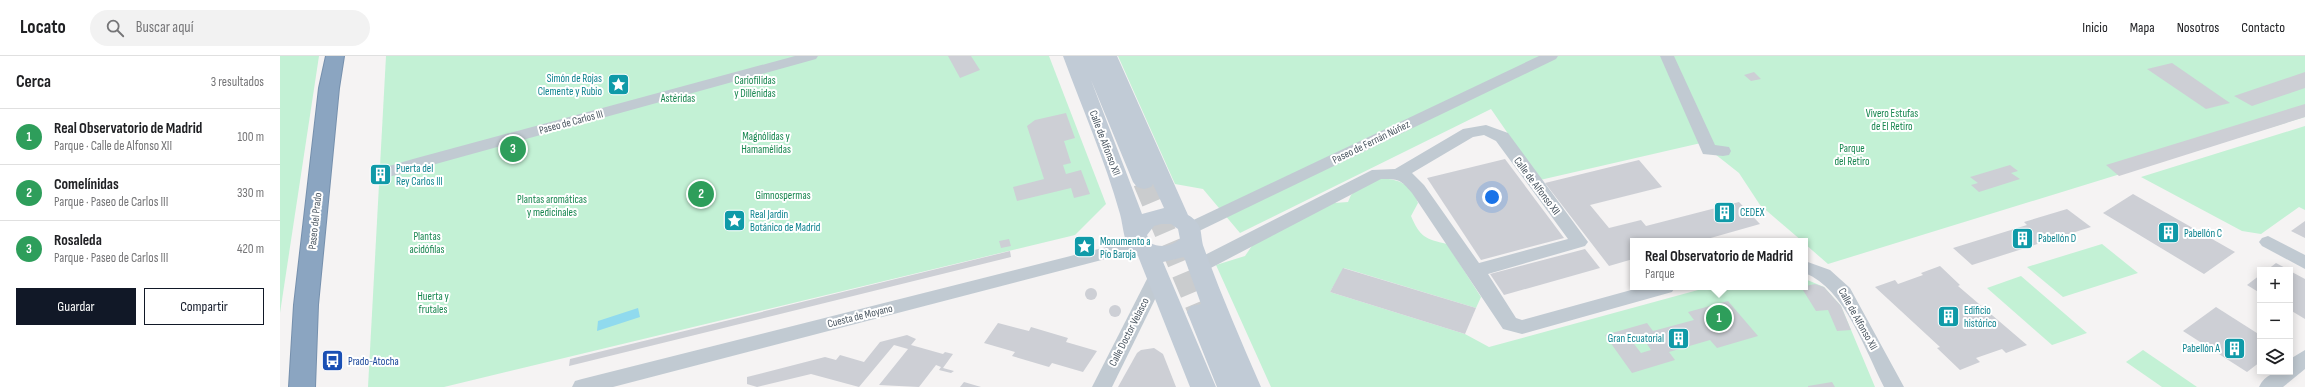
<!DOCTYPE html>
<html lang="es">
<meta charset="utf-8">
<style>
body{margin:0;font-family:"Sofia Sans Condensed",sans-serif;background:#f2f2f2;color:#202124}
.controls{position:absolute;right:12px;bottom:12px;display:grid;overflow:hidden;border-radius:0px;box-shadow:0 2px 10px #0003}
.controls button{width:36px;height:36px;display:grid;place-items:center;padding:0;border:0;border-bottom:1px solid #e0e0e0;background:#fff;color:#202124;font:20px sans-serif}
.you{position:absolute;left:1212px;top:141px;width:14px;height:14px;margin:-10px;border:3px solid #fff;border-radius:50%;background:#1a73e8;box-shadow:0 0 0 6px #1a73e833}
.badge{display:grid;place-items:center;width:26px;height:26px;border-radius:50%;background:#111827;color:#fff;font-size:13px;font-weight:700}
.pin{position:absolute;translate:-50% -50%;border:2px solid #fff;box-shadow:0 1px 4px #0006}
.popup{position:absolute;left:1350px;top:182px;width:178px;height:52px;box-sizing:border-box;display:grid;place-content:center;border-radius:0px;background:#fff;filter:drop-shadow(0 1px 3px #0005);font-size:13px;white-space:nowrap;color:#757577}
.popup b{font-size:15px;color:#202124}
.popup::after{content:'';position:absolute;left:50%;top:100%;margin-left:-8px;border:8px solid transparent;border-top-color:#fff}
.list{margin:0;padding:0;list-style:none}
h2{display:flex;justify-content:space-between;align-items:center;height:52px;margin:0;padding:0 16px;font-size:17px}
h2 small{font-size:13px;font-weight:400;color:#757577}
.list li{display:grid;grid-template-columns:26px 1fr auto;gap:12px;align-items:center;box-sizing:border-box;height:56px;padding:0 16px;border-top:1px solid #e0e0e0}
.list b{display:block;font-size:15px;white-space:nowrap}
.list p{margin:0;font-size:13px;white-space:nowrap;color:#757577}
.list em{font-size:13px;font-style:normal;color:#757577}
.actions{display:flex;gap:8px;padding:12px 16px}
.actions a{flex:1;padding:9px 0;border:1px solid #111827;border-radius:0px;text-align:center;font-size:14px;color:#111827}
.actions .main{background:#111827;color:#fff}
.icon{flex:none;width:22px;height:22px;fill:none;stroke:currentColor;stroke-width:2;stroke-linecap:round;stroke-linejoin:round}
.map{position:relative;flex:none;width:2025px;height:331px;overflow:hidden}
header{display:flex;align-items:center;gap:24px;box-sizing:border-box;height:56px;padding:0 20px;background:#fff;border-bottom:1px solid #e0e0e0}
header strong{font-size:19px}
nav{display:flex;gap:22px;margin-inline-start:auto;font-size:14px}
.search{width:280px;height:36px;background:#f2f2f2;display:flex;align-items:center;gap:10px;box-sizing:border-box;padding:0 14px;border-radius:22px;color:#757577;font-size:15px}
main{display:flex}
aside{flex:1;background:#fff}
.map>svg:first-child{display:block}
.green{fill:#c3f1d5}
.water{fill:#90daee}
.building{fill:#cdcfd5;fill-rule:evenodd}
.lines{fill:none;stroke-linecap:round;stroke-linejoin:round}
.secondary-tunnel{stroke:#caccce;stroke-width:22;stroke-dasharray:22 11;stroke-linecap:butt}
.highway-casing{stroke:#7690ad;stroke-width:2}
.street{fill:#c1cad2;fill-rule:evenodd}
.secondary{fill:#c1cbd6;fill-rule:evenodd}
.highway{fill:#8ba5c1;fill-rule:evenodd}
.labels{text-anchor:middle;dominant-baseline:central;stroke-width:4;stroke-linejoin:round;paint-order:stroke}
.culture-label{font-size:11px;fill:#0d838f;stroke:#fff;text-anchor:start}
.park-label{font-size:11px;fill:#17864f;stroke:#fff}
.street-label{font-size:11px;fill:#4a5661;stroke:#fff}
.transit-label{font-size:11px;fill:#164399;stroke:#fff;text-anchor:start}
</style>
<header>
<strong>Locato</strong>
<div class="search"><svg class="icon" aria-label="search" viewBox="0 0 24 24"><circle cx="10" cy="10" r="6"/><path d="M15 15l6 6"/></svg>Buscar aquí</div>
<nav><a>Inicio</a><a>Mapa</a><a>Nosotros</a><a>Contacto</a></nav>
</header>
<main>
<aside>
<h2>Cerca<small>3 resultados</small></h2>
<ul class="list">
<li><span class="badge" style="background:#2e9e5b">1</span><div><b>Real Observatorio de Madrid</b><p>Parque · Calle de Alfonso XII</p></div><em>100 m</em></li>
<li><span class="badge" style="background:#2e9e5b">2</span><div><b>Comelínidas</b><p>Parque · Paseo de Carlos III</p></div><em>330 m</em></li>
<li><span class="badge" style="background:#2e9e5b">3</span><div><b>Rosaleda</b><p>Parque · Paseo de Carlos III</p></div><em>420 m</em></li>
</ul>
<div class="actions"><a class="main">Guardar</a><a>Compartir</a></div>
</aside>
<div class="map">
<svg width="2025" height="331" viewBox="0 0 2025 331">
<rect width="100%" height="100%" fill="#f5f3f3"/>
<g class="green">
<polygon points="0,0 39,0 0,257"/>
<polygon points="106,0 769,0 826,148 795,179 164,331 88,331"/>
<polygon points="838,0 2025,0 2025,61 1548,208 1525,188 1525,185 1522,185 1480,149 1459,117 1421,87 1260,124 1211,53 960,177 923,133 895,128"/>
<polygon points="2025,70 2025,154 2019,151 1981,178 1962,175 1861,121"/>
<path d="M1099,122C1117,123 1132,127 1138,147L1131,160C1140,181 1145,183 1167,188L1201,241L1196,252L1064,212L1050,236L1185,278L1209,291L1429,231H1525V223L1544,231L1561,250L1595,331H991L936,209L965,200L976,184L1054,147L1068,146L1071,139L1078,132Z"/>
<polygon points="1822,188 1858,217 1783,241 1747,211"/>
<polygon points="1741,220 1807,277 1772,289 1707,232"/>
<polygon points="1863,294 1917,331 1882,331 1846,306"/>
</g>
<polygon class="water" points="358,252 360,261 317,275 318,265"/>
<g class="building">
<polygon points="668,0 691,0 700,14 680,22"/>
<polygon points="1892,7 1950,47 1926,53 1867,13"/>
<polygon points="1474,16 1481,23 1471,25 1464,19"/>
<polygon points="2025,16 2025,32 1972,50 1954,40"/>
<polygon points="2025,48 2025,61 1839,120 1826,109"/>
<polygon points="786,57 795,82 784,85 791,107 783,109 786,118 801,114 810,138 794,142 791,132 737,145 733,131 764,123 747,70 755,64"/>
<polygon points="1225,103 1284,182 1201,204 1147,122"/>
<polygon points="1359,104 1382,131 1310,149 1329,172 1361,164 1366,170 1459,146 1480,168 1420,185 1353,185 1353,203 1329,210 1265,127"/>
<polygon points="1730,109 1738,115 1731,117 1740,123 1699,136 1691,129 1698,127 1690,121"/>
<polygon points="1853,138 1955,196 1924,218 1823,157"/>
<polygon points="1787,153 1811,171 1692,209 1673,192 1747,169 1744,166"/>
<polygon points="2025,165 2025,182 2011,175"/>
<polygon points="729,183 731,190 721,192 719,185"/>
<polygon points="1305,193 1320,212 1224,239 1210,218"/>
<polygon points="730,195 731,201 289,310 290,303"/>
<polygon points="1996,207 2009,214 1987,214"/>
<polygon points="1660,210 1680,229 1678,230 1747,289 1726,297 1722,293 1696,302 1700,306 1680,314 1657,292 1660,291 1595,231 1615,224 1618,228 1643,219 1641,217"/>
<polygon points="1063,212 1196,252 1185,278 1050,236"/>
<polygon points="2010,215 2025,223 2025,263 2010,254"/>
<polygon points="1980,219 1980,237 1967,229"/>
<polygon points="1535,228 1544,231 1561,250 1571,274 1557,275 1548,254 1536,255 1521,231"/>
<circle cx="811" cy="238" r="6"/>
<path d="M1448,245L1478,280L1437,292L1430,284L1389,296L1395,304L1352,317L1325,279L1367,267L1373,275L1414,264L1408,256ZM1438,264L1446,272L1440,274L1432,265ZM1365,285L1371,294L1361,297L1354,288Z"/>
<circle cx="835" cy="255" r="6"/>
<polygon points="1936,251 1980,279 1980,306 1967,316 1903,275"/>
<polygon points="718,267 749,275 751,271 788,282 786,286 817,295 803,316 772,307 769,311 732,300 735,296 704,287"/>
<polygon points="627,279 636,283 631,289 663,298 665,296 673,298 663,312 674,315 671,317 659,314 661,311 656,309 639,331 599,329 628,293 614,289 579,331 531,318 477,331 467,328 467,321 545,301 556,304 560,299 584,306 600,286"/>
<polygon points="874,292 883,298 896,331 838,331 857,297 861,294"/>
<polygon points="684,326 701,331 680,331"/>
<polygon points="1552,326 1555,331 1528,331 1528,330"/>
</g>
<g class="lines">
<polyline class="secondary-tunnel" points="864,126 919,256"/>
<defs>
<polygon id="highway" points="46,0 64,0 59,32 38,249 35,331 9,331 14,249 39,32"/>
</defs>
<use href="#highway" class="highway-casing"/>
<g class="street">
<polygon points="515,0 538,0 536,3 105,122 99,121 97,117 99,113 133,103"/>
<polygon points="1259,0 1278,0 1276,3 917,176 911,178 905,176 902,172 905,168"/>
<polygon points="1380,0 1394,0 1435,89 1449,91 1451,95 1449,99 1443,100 1423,98"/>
<path d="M1206,69L1228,77L1308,186L1305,190L1208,218L1236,262L1242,264L1362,231H1395L1392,236L1242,278L1223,273L1132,137C1120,123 1119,123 1101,123L925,215L919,216L913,215L910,210L913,205L1092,114L1115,113L1183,73ZM1204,79L1216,85L1288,183L1199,207L1144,129L1132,117L1193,81Z"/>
<polygon points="1988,180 2025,199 2025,213 1982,190 1979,186 1982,182"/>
<polygon points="858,183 864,185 867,189 864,193 333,331 292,331 295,325 302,323"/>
<path d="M1525,205L1550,214L1570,232L1624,331H1604C1585,294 1565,233 1525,217Z"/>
<polygon points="877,214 883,216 886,221 832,331 812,331 868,221 871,216"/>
<path d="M2025,294V313L2003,331H1979C1986,317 1996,316 2010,316V303Z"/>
</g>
<path class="secondary" d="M783,0H837L908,159C925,169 919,178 924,192C941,239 961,285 981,331H937L907,256L911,250L921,248L904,201L883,206L936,331H910L858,200C843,192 844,172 840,158C825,104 802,52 783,0ZM811,24L853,126L857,131L864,133L871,131L873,128L884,152L862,158ZM881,168H891L898,173L900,183C891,191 880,192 870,187L867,179L874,170Z"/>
<use href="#highway" class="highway"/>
</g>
<defs>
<symbol id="sight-square" viewBox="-11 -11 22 22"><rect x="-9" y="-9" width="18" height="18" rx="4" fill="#0f9aa8" stroke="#fff"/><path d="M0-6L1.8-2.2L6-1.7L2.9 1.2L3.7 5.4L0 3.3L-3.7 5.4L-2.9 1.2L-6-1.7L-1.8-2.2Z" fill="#fff"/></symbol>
<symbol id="building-square" viewBox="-11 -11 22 22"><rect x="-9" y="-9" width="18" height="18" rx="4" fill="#0f9aa8" stroke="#fff"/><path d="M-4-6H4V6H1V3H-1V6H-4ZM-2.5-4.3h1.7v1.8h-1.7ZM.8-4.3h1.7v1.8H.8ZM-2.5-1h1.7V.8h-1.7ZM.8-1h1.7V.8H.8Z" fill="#fff"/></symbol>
<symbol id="bus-square" viewBox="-11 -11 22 22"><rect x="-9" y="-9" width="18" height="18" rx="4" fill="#1a4fb4" stroke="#fff"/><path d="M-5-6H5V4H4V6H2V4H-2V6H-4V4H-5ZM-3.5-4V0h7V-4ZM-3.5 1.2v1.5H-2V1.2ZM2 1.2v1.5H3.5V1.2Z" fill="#fff"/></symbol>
</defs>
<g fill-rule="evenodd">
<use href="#sight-square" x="326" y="16" width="25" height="25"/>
<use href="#building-square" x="88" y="106" width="25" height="25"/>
<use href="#building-square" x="1432" y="144" width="25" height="25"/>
<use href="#sight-square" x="442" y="152" width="25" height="25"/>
<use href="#building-square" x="1876" y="164" width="25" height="25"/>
<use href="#building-square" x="1730" y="170" width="25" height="25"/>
<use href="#sight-square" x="792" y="178" width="25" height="25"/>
<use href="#building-square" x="1656" y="248" width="25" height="25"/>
<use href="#building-square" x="1386" y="270" width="25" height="25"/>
<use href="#building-square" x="1942" y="280" width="25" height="25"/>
<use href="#bus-square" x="40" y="292" width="25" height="25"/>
</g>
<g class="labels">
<g class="culture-label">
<text x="322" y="22" text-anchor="end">Simón de Rojas<tspan x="322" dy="13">Clemente y Rubio</tspan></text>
<text x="116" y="112">Puerta del<tspan x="116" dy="13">Rey Carlos III</tspan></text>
<text x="1460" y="156">CEDEX</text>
<text x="470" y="158">Real Jardín<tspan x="470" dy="13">Botánico de Madrid</tspan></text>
<text x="1904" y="177">Pabellón C</text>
<text x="1758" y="182">Pabellón D</text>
<text x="820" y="185">Monumento a<tspan x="820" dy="13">Pío Baroja</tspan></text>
<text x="1684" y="254">Edificio<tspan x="1684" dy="13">histórico</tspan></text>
<text x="1384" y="282" text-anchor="end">Gran Ecuatorial</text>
<text x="1940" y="292" text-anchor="end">Pabellón A</text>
</g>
<g class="park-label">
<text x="475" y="24">Cariofílidas<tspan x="475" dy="13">y Dillénidas</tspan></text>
<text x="398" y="42">Astéridas</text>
<text x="1612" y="57">Vivero Estufas<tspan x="1612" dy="13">de El Retiro</tspan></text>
<text x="486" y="80">Magnólidas y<tspan x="486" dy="13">Hamamélidas</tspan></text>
<text x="1572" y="92">Parque<tspan x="1572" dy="13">del Retiro</tspan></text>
<text x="503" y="139">Gimnospermas</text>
<text x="272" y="143">Plantas aromáticas<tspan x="272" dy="13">y medicinales</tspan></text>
<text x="147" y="180">Plantas<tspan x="147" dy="13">acidófilas</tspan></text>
<text x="153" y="240">Huerta y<tspan x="153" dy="13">frutales</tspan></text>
</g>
<g class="street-label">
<text transform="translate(291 66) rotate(-15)">Paseo de Carlos III</text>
<text transform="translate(1091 86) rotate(-26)">Paseo de Fernán Núñez</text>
<text transform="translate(825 87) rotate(69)">Calle de Alfonso XII</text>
<text transform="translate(1257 130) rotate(53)">Calle de Alfonso XII</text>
<text transform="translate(35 165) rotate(-84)">Paseo del Prado</text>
<text transform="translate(580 260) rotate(-14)">Cuesta de Moyano</text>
<text transform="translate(1578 263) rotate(61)">Calle de Alfonso XII</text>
<text transform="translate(849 276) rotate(-63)">Calle Doctor Velasco</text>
</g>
<g class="transit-label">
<text x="68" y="305">Prado-Atocha</text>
</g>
</g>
</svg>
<div class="controls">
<button>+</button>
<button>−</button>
<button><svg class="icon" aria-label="layers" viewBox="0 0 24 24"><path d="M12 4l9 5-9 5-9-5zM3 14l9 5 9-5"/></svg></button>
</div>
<div class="you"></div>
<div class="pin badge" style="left:1439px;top:262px;background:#2e9e5b">1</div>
<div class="popup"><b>Real Observatorio de Madrid</b>Parque</div>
<div class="pin badge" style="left:421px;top:138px;background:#2e9e5b">2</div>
<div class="pin badge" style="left:233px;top:93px;background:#2e9e5b">3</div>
</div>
</main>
